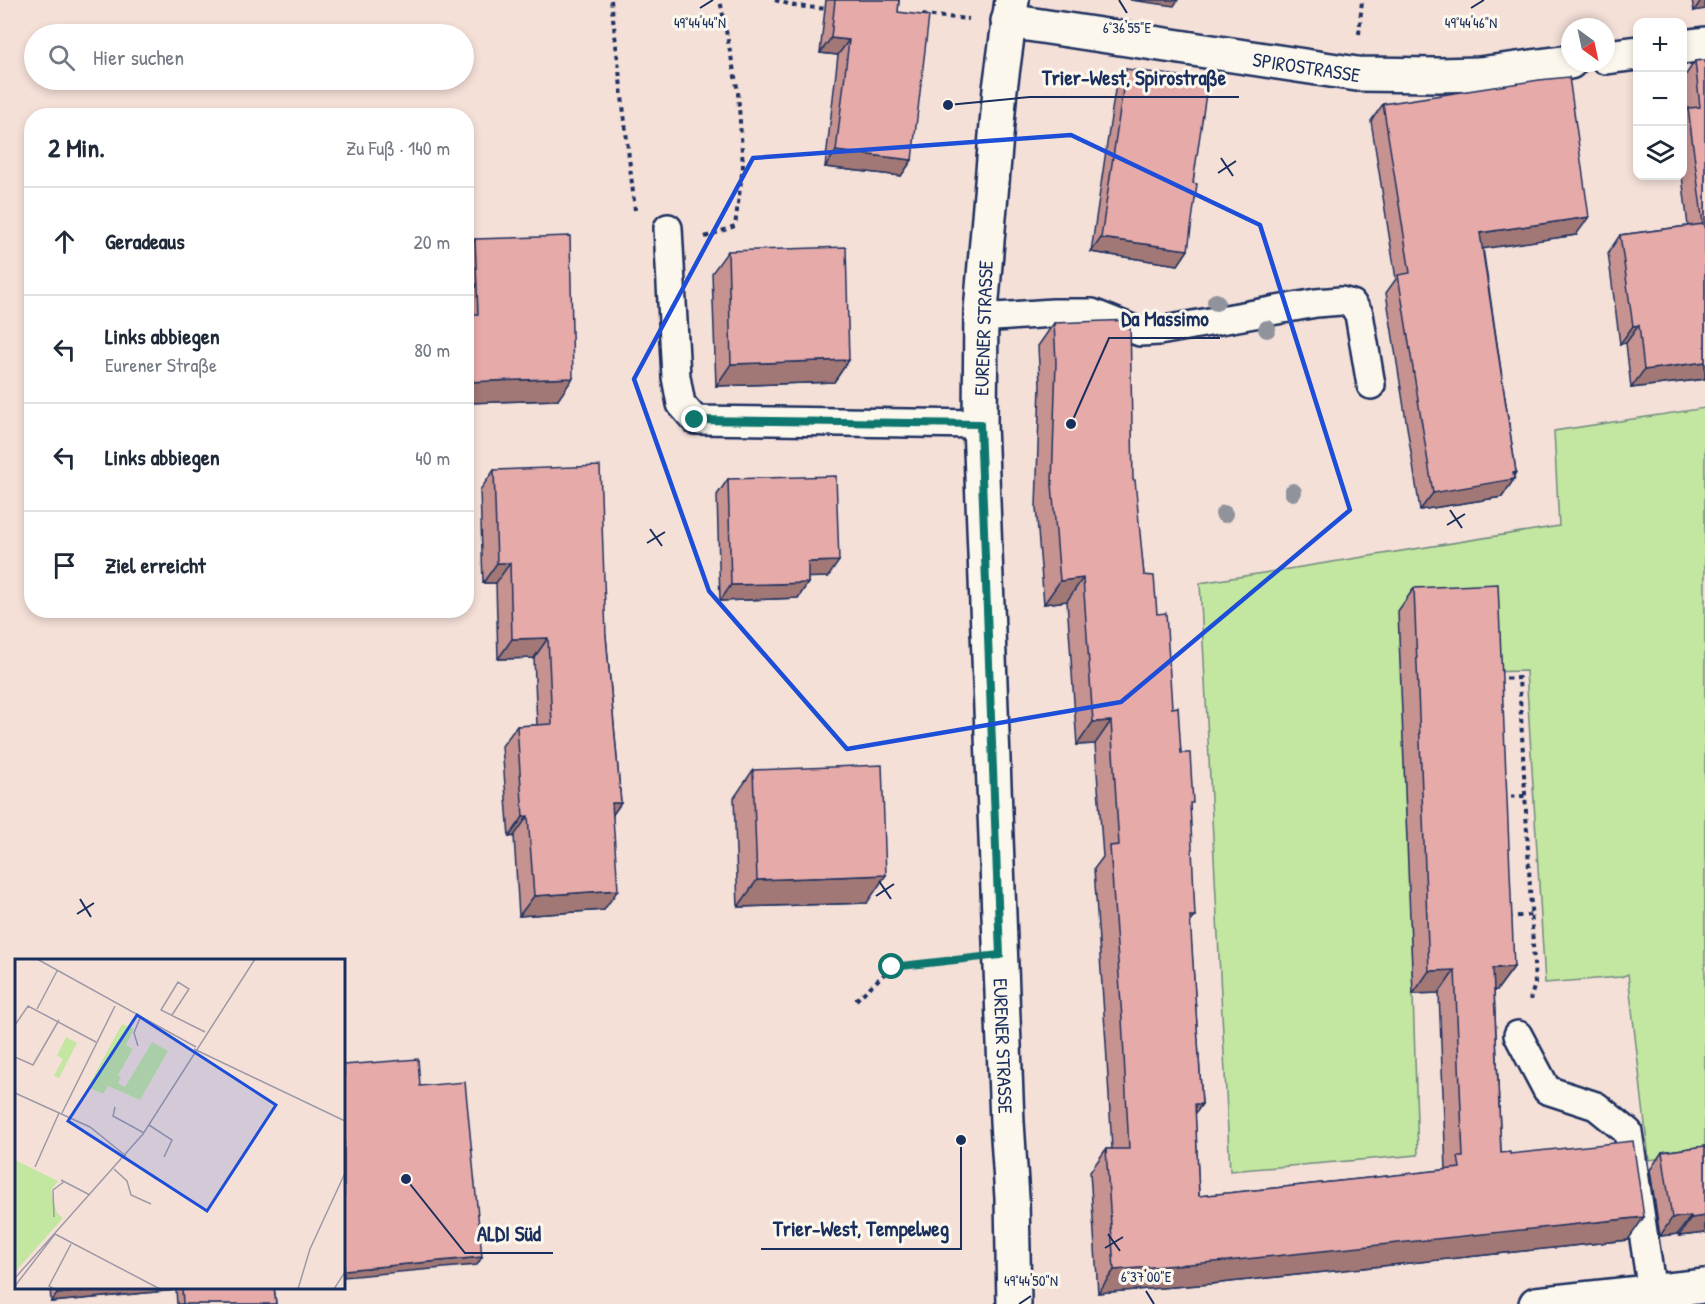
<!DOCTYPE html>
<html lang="de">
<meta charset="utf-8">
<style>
body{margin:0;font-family:"Patrick Hand",sans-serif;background:#f6f6f7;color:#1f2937}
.controls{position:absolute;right:18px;top:18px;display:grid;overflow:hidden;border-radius:12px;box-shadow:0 3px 9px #0003}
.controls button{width:54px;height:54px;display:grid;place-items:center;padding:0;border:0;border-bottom:2px solid #e0e1e3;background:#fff;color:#1f2937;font:30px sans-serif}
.compass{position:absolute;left:1561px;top:18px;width:54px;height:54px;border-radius:50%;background:#fff;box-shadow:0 3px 9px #0003;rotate:147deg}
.stop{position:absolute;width:18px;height:18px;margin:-14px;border:4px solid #0f766e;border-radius:50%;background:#fff}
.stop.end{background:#0f766e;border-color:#fff;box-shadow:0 2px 6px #0008}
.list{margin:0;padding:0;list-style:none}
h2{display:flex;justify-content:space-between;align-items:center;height:78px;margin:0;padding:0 24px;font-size:26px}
h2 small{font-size:20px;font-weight:400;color:#747a83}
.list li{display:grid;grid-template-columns:39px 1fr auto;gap:18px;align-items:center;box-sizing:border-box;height:108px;padding:0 24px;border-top:2px solid #e0e1e3}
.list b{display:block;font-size:22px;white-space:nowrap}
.list p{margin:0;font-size:20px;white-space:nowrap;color:#747a83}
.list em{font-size:20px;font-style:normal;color:#747a83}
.icon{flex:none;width:33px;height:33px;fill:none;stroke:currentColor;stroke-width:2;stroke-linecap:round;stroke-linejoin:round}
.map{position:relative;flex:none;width:1705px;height:1304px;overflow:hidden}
.search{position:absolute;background:#fff;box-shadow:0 3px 9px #0003;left:24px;top:24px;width:450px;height:66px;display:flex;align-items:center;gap:15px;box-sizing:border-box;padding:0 21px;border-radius:33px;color:#747a83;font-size:22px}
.panel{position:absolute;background:#fff;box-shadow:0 3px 9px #0003;left:24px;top:108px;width:450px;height:510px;border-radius:24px}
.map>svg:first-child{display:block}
.green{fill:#c3e6a0;stroke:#6f8a7f;stroke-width:1.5}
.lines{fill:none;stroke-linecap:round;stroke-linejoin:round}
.service-casing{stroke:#1b2f5e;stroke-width:32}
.minor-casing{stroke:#1b2f5e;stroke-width:38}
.tertiary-casing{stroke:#1b2f5e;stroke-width:38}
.path{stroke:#1b2f5e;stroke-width:4;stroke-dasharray:4.5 4.5;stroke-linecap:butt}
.service{stroke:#fbf7ec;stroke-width:27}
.minor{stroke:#fbf7ec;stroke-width:33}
.tertiary{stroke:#fbf7ec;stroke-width:33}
.tree{fill:#90939c}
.wall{fill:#c69391;stroke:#1b2f5e;stroke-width:1.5}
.shaded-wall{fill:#a17876;stroke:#1b2f5e;stroke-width:1.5}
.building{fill:#e6aba9;stroke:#1b2f5e;stroke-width:1.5}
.route{stroke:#0f766e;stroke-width:8}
.marked{fill:none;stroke:#1d4ed8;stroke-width:4.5;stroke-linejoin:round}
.ticks{fill:none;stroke:#1b2f5e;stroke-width:2}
.labels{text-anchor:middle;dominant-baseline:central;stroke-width:6;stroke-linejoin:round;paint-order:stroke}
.street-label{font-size:20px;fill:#1b2f5e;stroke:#fbf7ec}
.inset-road{fill:none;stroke:#9e99a7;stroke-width:1.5}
.view{fill:#1d4ed8;fill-opacity:0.15;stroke:#1d4ed8;stroke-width:3}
.inset-edge{fill:none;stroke:#1b2f5e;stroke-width:3}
.ticks-label{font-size:15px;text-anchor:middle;fill:#1b2f5e;stroke:#fbf7ec;stroke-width:6;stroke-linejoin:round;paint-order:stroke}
.leader{fill:none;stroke:#1b2f5e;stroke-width:2}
.callout-dot{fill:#1b2f5e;stroke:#fbf7ec;stroke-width:2}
.callout-label{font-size:21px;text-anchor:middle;font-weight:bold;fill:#1b2f5e;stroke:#fbf7ec;stroke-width:6;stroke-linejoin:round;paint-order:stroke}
</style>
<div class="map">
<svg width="1705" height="1304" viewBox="0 0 1705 1304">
<rect width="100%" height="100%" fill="#f5e0d8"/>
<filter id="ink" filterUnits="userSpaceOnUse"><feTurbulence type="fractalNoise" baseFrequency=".0167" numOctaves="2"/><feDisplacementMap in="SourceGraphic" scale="12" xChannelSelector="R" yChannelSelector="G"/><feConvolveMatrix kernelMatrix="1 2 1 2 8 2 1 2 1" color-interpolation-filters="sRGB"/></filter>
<g filter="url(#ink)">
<polygon class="green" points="1705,408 1705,1153 1649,1160 1628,974 1621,977 1545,983 1526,671 1484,672 1409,866 1418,1155 1230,1171 1200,583 1559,526 1554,431"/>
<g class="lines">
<defs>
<g id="service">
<polyline points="668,228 676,377 681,404 695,420 980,424"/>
<polyline points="980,318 1053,313 1092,313 1140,332 1159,331 1316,303 1341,301 1352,304 1359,314 1371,385"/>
<polyline points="1518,1035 1547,1090 1596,1106 1628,1132 1652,1292"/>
</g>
<g id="minor">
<path id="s1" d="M1008,21L1357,74L1438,75L1479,74L1570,62"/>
<polyline points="1682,47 1705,44"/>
<polyline points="1606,57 1638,53"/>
<polyline points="1536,1304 1705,1286"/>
</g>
<g id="tertiary">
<path id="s2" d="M1012,0L1000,89L981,311L980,424L1007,1122L1012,1198L1014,1304"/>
</g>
</defs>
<use href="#service" class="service-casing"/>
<use href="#minor" class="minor-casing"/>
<use href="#tertiary" class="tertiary-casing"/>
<g class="path">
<polyline points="611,0 635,210"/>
<polyline points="775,0 795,6 828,9"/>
<polyline points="922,15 969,19"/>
<polyline points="1359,34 1362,0"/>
<polyline points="705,237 735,226 743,166 738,92 720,0"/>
<polyline points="1497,679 1519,678 1535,984 1530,1000"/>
<polyline points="1502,797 1525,796"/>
<polyline points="1508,917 1532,915"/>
<polyline points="856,1000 892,967 961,960"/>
</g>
<use href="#service" class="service"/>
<use href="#minor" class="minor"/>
<use href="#tertiary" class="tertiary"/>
</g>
<g class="tree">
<circle cx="1216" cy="302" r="9"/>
<circle cx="1267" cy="329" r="9"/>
<circle cx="1293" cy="492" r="9"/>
<circle cx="1224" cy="514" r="9"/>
</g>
<g class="wall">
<polygon points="826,0 899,0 898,12 912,160 901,176 825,167 838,55 820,53"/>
<polygon points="1692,0 1705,0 1694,11"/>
<polygon points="1705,60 1705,379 1631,388 1626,343 1620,344 1608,253 1620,235 1688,226 1682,176 1683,116 1686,111 1683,79 1695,61"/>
<polygon points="1126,69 1193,183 1188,250 1178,265 1091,252 1116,83"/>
<polygon points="1383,104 1576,235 1483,248 1516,472 1514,476 1514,479 1502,497 1420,510 1386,293 1396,279 1371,121"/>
<polygon points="475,239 558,400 466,403 466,252"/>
<polygon points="728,251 849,360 834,382 716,386 712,273"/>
<polygon points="1054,323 1133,480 1144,575 1157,614 1172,708 1181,753 1190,807 1190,923 1202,1104 1195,1114 1199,1196 1446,1170 1439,993 1413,994 1398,611 1414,588 1514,967 1497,990 1494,990 1501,1153 1510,1154 1628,1240 1211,1284 1098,1293 1090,1172 1106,1149 1112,1149 1106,1043 1094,869 1103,857 1095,744 1077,745 1067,601 1044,604 1036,507 1040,385 1038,346"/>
<polygon points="494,470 606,636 621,803 613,814 604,910 519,916 514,836 509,837 502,746 517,726 537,725 534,658 498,659 496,583 483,583 480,490"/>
<polygon points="728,479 828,577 808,577 808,583 798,598 720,601 717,495"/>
<polygon points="753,770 867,903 738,907 734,798"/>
<polygon points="1705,1146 1705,1233 1679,1236 1678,1234 1660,1236 1650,1170 1662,1152"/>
<polygon points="50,1287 274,1287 276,1304 177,1304 176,1290 51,1302"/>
</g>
<g class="shaded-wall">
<polygon points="1130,0 1178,0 1174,6"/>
<polygon points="1701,0 1705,0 1705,9 1694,11"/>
<polygon points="831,38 849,40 838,55 820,53"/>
<polygon points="836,151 912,160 901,176 825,167"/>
<polygon points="1589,217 1576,235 1468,251 1480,233"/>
<polygon points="1101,238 1188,250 1178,265 1091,252"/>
<polygon points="1639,325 1626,343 1620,344 1633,326"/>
<polygon points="849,360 834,382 716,386 731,364"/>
<polygon points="1705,362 1705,379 1631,388 1644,370"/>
<polygon points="573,378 558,400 466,403 466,382"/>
<polygon points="1516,472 1511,480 1514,479 1502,497 1420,510 1433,493"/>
<polygon points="839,561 828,577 797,578 808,562"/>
<polygon points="497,563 510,563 496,583 483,583"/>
<polygon points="1083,578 1067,601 1044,604 1060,581"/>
<polygon points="808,583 798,598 720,601 731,585"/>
<polygon points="548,638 534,658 498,659 512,639"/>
<polygon points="1111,721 1095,744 1077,745 1093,722"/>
<polygon points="612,803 621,803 607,823"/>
<polygon points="528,816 514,836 509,837 523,817"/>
<polygon points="886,875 867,903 738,907 757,880"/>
<polygon points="618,890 604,910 519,916 534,896"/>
<polygon points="1190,916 1195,916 1179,939"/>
<polygon points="1514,967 1497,990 1477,991 1493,968"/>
<polygon points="1455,970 1439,993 1413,994 1429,971"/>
<polygon points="1195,1104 1202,1104 1186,1127"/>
<polygon points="1691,1216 1678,1234 1660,1236 1672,1218"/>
<polygon points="1705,1216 1705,1233 1679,1236 1691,1218"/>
<polygon points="1644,1217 1628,1240 1211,1284 1098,1293 1114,1270"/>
<polygon points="482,1257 477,1265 344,1277 344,1270"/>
<polygon points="123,1287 177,1287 176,1290 51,1302 57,1294"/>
</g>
<g class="building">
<polygon points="835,0 899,0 898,12 929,16 912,160 836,151 849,40 831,38"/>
<polygon points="1705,60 1705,362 1644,370 1639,325 1633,326 1620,235 1703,224 1688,108 1700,107 1695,61"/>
<polygon points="1126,69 1208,80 1193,183 1197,184 1188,250 1101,238"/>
<polygon points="1569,77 1589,217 1480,233 1516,472 1513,473 1514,479 1433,493 1398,275 1410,273 1383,104 1539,80"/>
<polygon points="570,236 573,378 466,382 466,314 478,314 475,239"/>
<polygon points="846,247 849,360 731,364 728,251"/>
<polygon points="1130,320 1133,480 1135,480 1144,575 1154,576 1157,614 1166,613 1172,708 1178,707 1181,753 1190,753 1193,803 1190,803 1195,916 1190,916 1202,1104 1195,1104 1199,1196 1460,1168 1458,1157 1463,1157 1455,970 1429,971 1414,588 1498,584 1514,967 1493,968 1501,1153 1510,1152 1510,1154 1633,1141 1644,1217 1227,1261 1114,1270 1106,1149 1129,1149 1122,1019 1110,846 1119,845 1111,721 1093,722 1083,578 1060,581 1052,484 1056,362 1054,323"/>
<polygon points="600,466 606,636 621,803 612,803 618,890 534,896 528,816 523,817 517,726 552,724 548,638 512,639 510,563 497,563 494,470"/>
<polygon points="836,476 839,561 808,562 808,583 731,585 728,479"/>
<polygon points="882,765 886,875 757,880 753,770"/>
<polygon points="418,1059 420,1086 465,1082 482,1257 344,1270 344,1065"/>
<polygon points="1705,1146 1705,1216 1691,1218 1691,1216 1672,1218 1662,1152"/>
<polygon points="56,1287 123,1287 57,1294"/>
<polygon points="182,1287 274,1287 276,1304 183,1304"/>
</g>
</g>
<g class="lines" filter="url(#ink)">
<polyline class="route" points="695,420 980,424 1000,955 892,967"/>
</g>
<path class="marked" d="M1071,135L1260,225L1350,510L1121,702L847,749L709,591L634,379L753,158Z"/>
<path class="ticks" d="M1119,0L1127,13M700,8L713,0M1471,8L1484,0M1221,158L1233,176M1218,173L1236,161M1450,510L1462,528M1447,525L1465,514M650,529L662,546M647,543L665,532M879,881L891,899M876,896L894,884M80,899L91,917M77,914L94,903M1108,1234L1120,1251M1105,1248L1123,1237M1146,1291L1154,1304M1019,1304L1031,1296"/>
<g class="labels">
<g class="street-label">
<text stroke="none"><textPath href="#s1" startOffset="302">SPIROSTRASSE</textPath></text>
<text transform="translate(983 328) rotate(-88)">EURENER STRASSE</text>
<text stroke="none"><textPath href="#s2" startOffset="1048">EURENER STRASSE</textPath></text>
</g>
</g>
<g transform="translate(15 959)">
<rect width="330" height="330" fill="#f5e0d8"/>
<path d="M107,65L119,70L111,86L118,90L103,116L106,119L103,124L110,128L137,83L153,92L125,141L93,127L88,135L73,128ZM51,78L62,84L44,119L39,117L48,100L42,97ZM0,201L43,222L36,231L42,254L48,259L0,313Z" fill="#c3e6a0"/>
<path class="inset-road" d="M22,0L181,88M22,50L42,12M157,56L174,30L163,23L146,51L190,73M0,66L13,47L81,83M123,87L119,74L125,59M179,90L330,162M0,98L18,106L44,61M0,134L75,168L111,197M100,148L98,157L129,174M47,154L100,47M134,166L157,181L149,198M20,208L44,154M99,210L112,222L116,236L136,245M46,221L75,236M39,258L38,231L50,222M40,275L145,330M0,319L128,175L240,0M0,327L40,275M39,330L34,327L56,285M283,330L295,290L330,214M319,330L330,313"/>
<path class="view" d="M122,56L261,146L192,252L53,162Z"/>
<rect width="330" height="330" class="inset-edge"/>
</g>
<g class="ticks-label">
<text x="700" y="28">49°44'44"N</text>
<text x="1471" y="28">49°44'46"N</text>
<text x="1127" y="33">6°36'55"E</text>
<text x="1146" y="1282">6°37'00"E</text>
<text x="1031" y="1286">49°44'50"N</text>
</g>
<path class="leader" d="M948 105L1030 97H1239M1071 424L1109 338H1220M961 1140L961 1249H761M406 1179L465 1253H553"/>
<g class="callout-dot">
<circle cx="948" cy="105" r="6"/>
<circle cx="1071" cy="424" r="6"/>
<circle cx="961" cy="1140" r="6"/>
<circle cx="406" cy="1179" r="6"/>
</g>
<g class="callout-label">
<text x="1134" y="85">Trier-West, Spirostraße</text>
<text x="1165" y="326">Da Massimo</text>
<text x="861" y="1236">Trier-West, Tempelweg</text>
<text x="509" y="1241">ALDI Süd</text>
</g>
</svg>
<div class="controls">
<button>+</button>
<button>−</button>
<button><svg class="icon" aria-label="layers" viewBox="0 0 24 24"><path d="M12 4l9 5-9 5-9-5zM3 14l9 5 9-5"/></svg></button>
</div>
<svg class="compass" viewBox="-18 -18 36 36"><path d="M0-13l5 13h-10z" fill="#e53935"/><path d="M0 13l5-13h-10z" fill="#747a83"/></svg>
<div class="stop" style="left:892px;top:967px"></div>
<div class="stop end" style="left:695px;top:420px"></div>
<div class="search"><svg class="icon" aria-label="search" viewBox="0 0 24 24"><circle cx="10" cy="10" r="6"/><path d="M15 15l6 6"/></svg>Hier suchen</div>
<section class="panel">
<h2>2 Min.<small>Zu Fuß · 140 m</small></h2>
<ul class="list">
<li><svg class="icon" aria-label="ahead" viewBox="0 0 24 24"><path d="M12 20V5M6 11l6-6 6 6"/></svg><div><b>Geradeaus</b></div><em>20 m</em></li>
<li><svg class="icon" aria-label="left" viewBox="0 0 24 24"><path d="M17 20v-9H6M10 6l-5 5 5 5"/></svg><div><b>Links abbiegen</b><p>Eurener Straße</p></div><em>80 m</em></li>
<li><svg class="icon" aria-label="left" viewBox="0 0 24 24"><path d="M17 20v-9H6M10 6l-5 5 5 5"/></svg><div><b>Links abbiegen</b></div><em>40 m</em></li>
<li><svg class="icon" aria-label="arrive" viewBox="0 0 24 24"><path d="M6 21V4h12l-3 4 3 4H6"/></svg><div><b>Ziel erreicht</b></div></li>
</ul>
</section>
</div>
